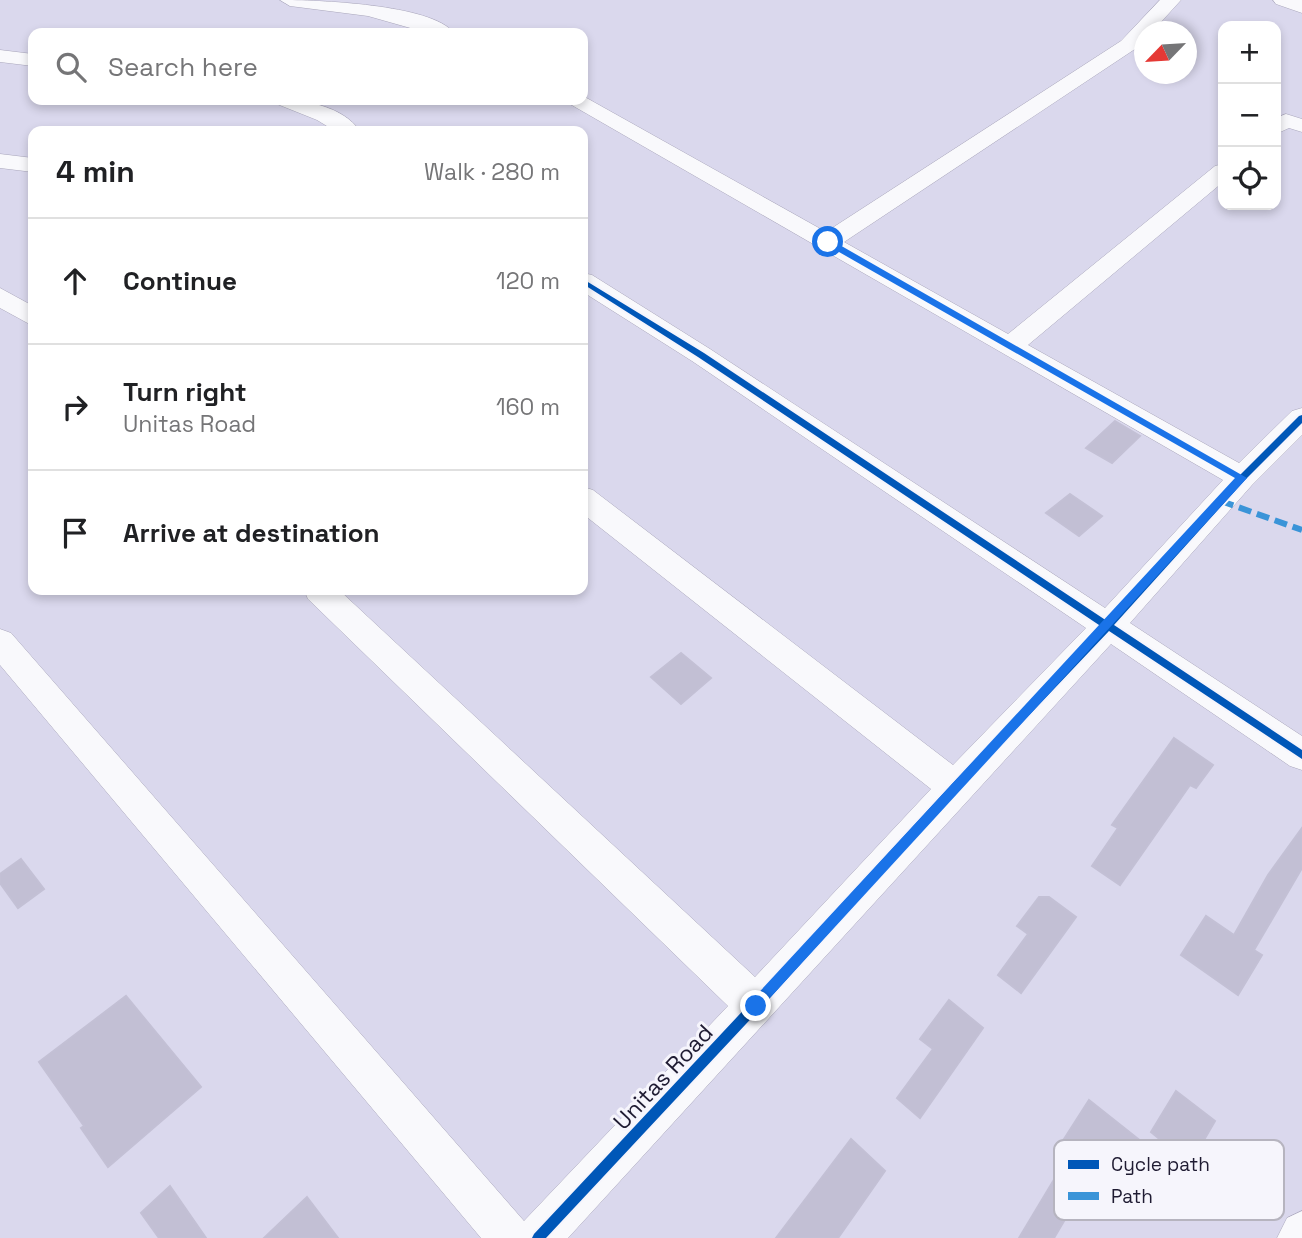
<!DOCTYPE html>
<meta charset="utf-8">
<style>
body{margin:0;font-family:"Space Grotesk",sans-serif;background:#f6f6f6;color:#202124}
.controls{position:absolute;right:21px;top:21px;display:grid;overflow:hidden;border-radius:14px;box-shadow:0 4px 10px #0003}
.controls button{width:63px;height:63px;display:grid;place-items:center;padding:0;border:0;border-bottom:2px solid #e0e0e0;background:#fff;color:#202124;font:35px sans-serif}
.compass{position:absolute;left:1134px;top:21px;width:63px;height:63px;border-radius:50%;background:#fff;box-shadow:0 4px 10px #0003;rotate:245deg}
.stop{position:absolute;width:21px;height:21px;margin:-16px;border:5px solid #1a73e8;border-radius:50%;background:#fff}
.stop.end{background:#1a73e8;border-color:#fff;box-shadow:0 2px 7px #0008}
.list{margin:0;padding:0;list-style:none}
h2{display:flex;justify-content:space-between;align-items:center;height:91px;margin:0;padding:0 28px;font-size:30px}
h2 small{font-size:23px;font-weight:400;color:#757577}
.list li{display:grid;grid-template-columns:46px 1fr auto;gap:21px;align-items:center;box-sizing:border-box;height:126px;padding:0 28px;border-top:2px solid #e0e0e0}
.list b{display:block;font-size:26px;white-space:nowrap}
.list p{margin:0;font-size:23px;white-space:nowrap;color:#757577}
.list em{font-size:23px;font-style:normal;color:#757577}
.icon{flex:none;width:38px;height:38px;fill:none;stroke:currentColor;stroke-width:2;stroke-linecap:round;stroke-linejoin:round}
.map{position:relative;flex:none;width:1302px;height:1238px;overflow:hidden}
.search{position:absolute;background:#fff;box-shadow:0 4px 10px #0003;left:28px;top:28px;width:560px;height:77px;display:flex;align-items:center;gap:18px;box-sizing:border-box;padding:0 24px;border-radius:14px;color:#757577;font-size:26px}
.panel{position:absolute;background:#fff;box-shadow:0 4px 10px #0003;left:28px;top:126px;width:560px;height:469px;border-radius:14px}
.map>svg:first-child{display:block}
.building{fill:#c2bfd4;stroke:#c3c0d5;stroke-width:2}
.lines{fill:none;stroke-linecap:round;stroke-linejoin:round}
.street-casing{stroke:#a9a6bb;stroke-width:1}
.street{fill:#f9f9fc;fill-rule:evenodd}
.quiet{stroke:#3a94d8;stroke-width:6;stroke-dasharray:13 6;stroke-linecap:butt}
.cycleway-casing{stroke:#f6f5fc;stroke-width:4}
.cycleway{fill:#0057b8;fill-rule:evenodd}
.route{fill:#1a73e8}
.labels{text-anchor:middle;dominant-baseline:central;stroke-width:6;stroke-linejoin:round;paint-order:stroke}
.street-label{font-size:23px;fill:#1f1b32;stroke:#f6f5fc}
.key{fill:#f6f5fc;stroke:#b6b4bf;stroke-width:2}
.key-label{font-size:19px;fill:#1f1b32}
</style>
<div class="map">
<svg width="1302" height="1238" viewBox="0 0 1302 1238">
<rect width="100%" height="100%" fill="#dad8ed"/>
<g class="building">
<polygon points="1115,421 1140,436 1112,463 1086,448"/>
<polygon points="1070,494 1102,516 1079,536 1046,513"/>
<polygon points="681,653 711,678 681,704 651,677"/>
<polygon points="1174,738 1213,765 1196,788 1190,785 1120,885 1092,866 1118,828 1112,825"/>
<polygon points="1302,828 1302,868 1254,950 1262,955 1238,995 1181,955 1206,916 1234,935 1268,875"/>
<polygon points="21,859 44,889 18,908 0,883 0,874"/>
<polygon points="1039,897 1049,897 1076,917 1021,993 998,975 1028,934 1017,926"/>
<polygon points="126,996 201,1087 108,1167 81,1128 84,1126 39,1062"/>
<polygon points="949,1000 983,1028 920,1118 897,1098 933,1049 920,1039"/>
<polygon points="1176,1091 1215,1121 1190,1164 1151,1132"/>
<polygon points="1089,1100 1147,1146 1117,1199 1090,1177 1054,1238 1019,1238 1067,1158 1057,1150"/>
<polygon points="851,1139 885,1171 838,1238 776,1238"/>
<polygon points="170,1186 206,1238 159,1238 141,1213"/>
<polygon points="307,1197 338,1238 264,1238"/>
</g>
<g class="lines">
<defs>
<g id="street">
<path d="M280,0C316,0 432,4 454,33H428L368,16L290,6Z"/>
<polygon points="1160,0 1181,0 1152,32 1144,32 1144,39 1135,49 844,242 1008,334 1215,166 1223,164 1223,182 1028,345 1239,463 1292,411 1302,408 1302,435 1252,485 1130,623 1302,736 1302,770 1290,766 1111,644 568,1238 481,1238 0,665 0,629 11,633 524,1221 728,1006 308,599 304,590 339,590 755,977 931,789 583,514 583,487 593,490 953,765 1086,628 692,361 583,292 583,273 592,275 710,349 1105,608 1223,480 563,100 583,100 583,96 826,232 1121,41"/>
<polygon points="1273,0 1302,0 1302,13 1276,4"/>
<polygon points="0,50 33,54 33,66 0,62"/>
<path d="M273,100C302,99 342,105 360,131H335L317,120L277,104Z"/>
<polygon points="1286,114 1302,119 1302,132 1289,128 1276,134 1276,118"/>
<polygon points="0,154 33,158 33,172 0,168"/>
<polygon points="0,288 33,306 33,326 0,308"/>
<polygon points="1302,1211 1302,1238 1277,1238 1287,1218"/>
</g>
</defs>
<use href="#street" class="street-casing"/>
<use href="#street" class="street"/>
<polyline class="quiet" points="1221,501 1302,530"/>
<defs>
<polygon id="cycleway" points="583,279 704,353 1107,621 1239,476 1299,416 1302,415 1302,423 1245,480 1114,625 1302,750 1302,759 1109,631 958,790 760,1009 546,1238 532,1238 534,1234 752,1001 952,784 1102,627 698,357 583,284"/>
</defs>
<use href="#cycleway" class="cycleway-casing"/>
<use href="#cycleway" class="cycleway"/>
</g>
<polygon class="route" points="825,240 831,240 1247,478 756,1013 751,1011 751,1001 1235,478 825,244"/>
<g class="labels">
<g class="street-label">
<text transform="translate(663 1077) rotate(-47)">Unitas Road</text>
</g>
</g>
<rect x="1054" y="1140" width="230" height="80" rx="10" class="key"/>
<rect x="1068" y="1160" width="31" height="9" fill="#0057b8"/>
<rect x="1068" y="1192" width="31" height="8" fill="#3a94d8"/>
<g class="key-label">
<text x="1111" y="1171">Cycle path</text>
<text x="1111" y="1203">Path</text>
</g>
</svg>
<div class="controls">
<button>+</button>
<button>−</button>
<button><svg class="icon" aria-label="locate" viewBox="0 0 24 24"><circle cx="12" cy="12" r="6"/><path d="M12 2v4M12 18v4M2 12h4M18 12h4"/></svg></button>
</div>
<svg class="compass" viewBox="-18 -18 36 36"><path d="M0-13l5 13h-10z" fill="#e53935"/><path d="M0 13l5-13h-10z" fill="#757577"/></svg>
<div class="stop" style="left:828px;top:242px"></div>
<div class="stop end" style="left:756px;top:1006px"></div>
<div class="search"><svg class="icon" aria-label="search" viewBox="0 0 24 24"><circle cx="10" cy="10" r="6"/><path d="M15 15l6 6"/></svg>Search here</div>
<section class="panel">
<h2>4 min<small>Walk · 280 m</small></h2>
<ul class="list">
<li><svg class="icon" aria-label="ahead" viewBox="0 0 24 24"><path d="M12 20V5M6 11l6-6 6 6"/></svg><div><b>Continue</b></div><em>120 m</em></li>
<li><svg class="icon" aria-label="right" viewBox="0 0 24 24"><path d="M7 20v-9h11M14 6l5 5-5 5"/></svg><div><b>Turn right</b><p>Unitas Road</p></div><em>160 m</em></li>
<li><svg class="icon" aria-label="arrive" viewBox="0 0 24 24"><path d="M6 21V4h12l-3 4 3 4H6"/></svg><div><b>Arrive at destination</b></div></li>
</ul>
</section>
</div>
